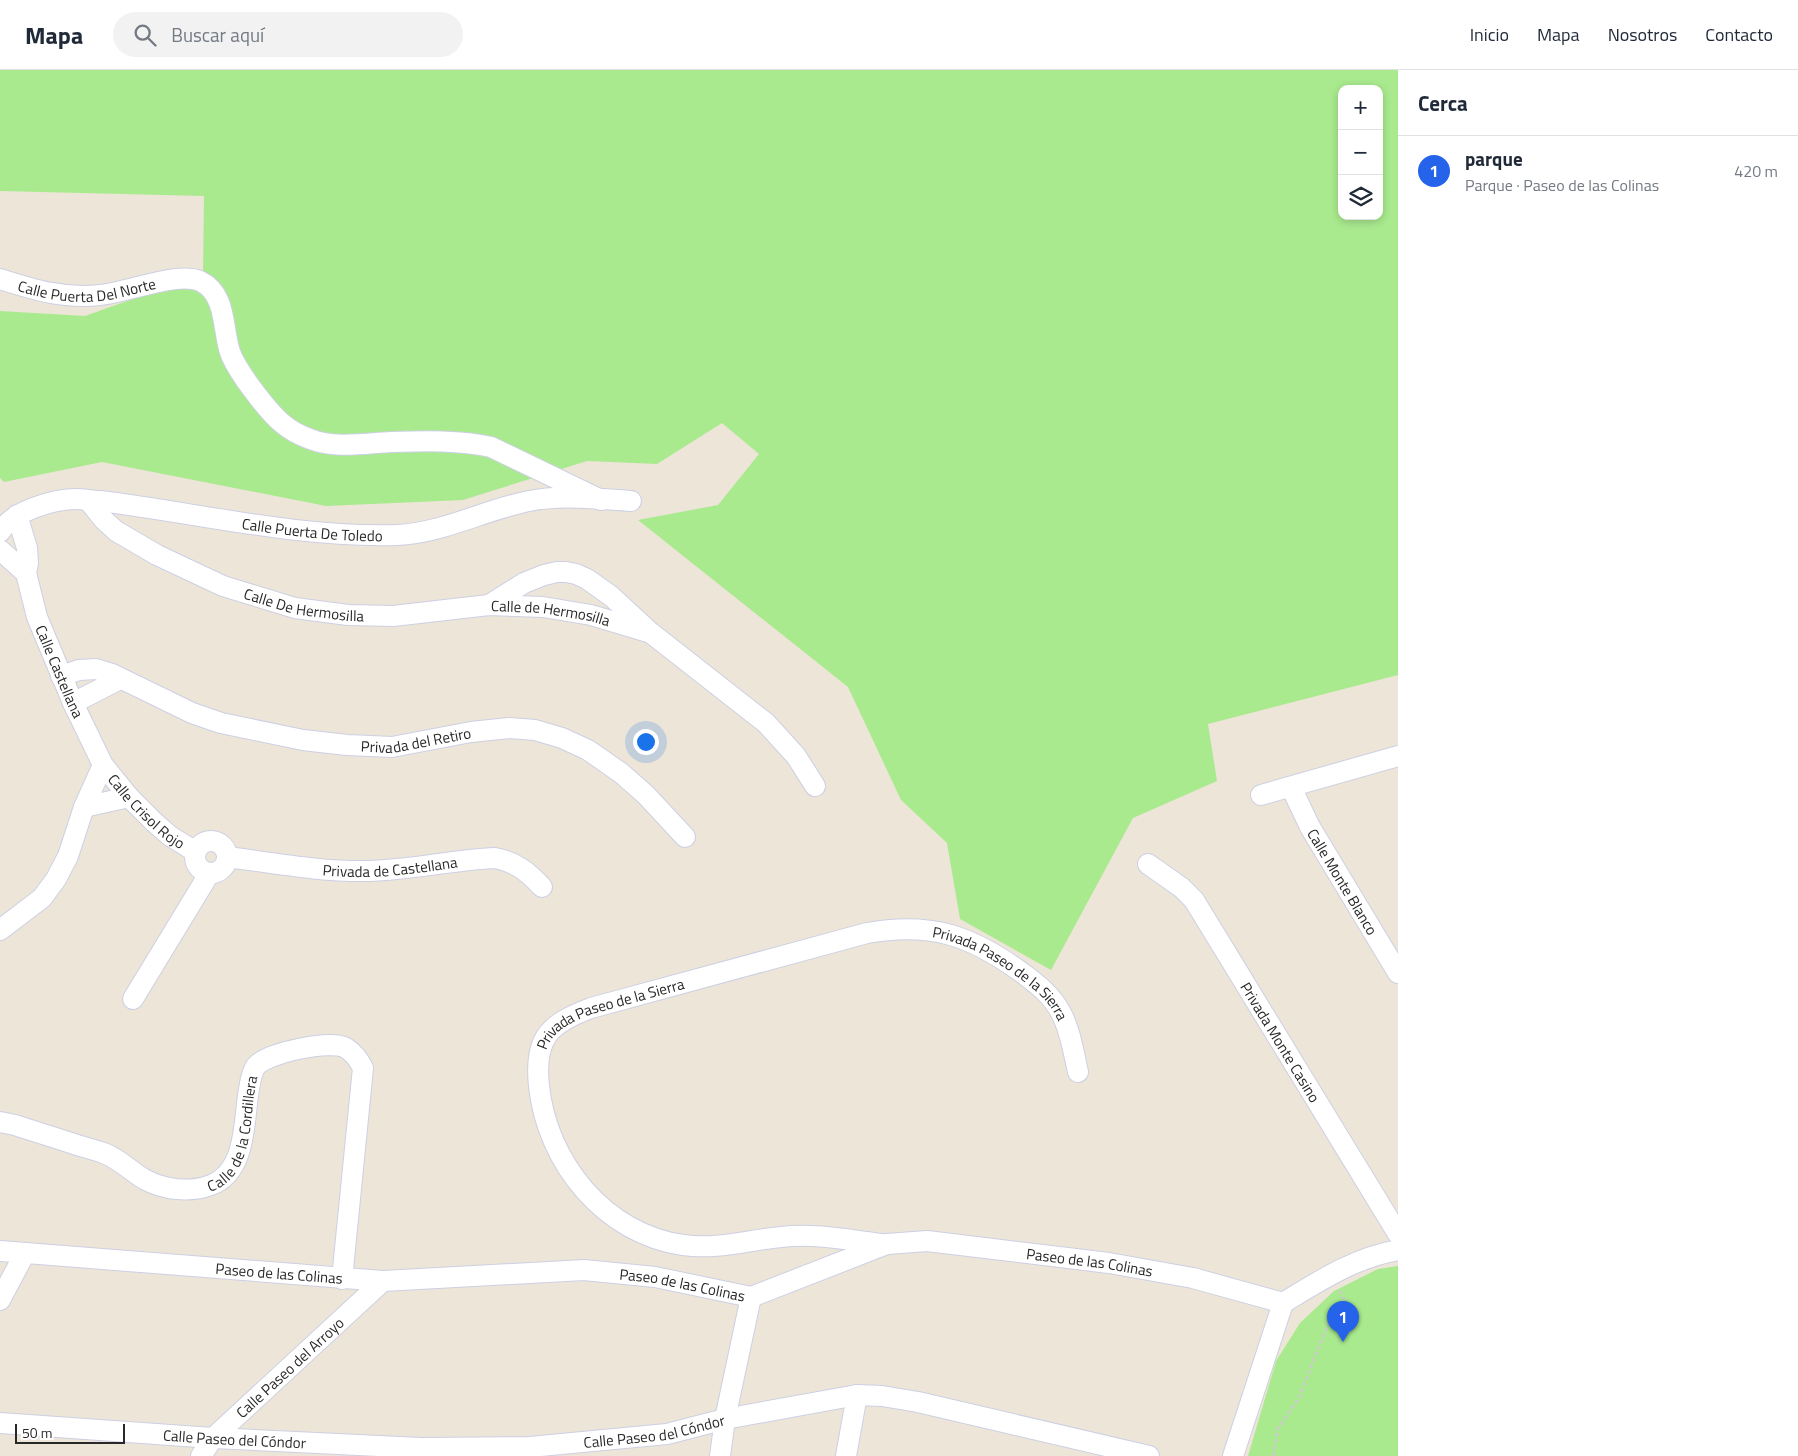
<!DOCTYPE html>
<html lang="es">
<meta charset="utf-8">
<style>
body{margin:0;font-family:"Titillium Web",sans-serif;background:#f2f2f3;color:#1f2937}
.controls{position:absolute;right:15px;top:15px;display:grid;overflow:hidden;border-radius:10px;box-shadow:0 2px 8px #0003}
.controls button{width:45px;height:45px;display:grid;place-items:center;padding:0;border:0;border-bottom:1px solid #e0e1e3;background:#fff;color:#1f2937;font:25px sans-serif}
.scale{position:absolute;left:15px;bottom:12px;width:110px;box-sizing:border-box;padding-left:5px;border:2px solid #282828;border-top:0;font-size:14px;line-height:18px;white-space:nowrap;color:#282828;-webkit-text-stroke:4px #fff;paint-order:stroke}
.you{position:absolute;left:645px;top:671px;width:18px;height:18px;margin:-12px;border:4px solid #fff;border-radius:50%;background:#1a73e8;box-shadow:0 0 0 8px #1a73e833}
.badge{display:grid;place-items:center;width:32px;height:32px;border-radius:50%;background:#2563eb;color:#fff;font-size:16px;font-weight:700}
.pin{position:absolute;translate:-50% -41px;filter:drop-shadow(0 1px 2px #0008)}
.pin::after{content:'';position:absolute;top:26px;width:18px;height:15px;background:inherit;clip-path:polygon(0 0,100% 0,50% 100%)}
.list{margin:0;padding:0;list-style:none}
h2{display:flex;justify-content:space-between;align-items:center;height:65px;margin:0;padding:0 20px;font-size:21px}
h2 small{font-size:16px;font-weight:400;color:#747a83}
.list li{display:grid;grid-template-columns:32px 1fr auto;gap:15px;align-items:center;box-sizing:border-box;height:70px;padding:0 20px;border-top:1px solid #e0e1e3}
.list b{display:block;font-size:19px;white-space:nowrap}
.list p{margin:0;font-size:16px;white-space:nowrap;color:#747a83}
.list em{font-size:16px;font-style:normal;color:#747a83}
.icon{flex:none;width:28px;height:28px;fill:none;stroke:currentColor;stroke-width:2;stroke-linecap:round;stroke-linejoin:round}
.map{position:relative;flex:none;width:1398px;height:1386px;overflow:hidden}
header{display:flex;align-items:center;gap:30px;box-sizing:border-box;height:70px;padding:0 25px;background:#fff;border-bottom:1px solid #e0e1e3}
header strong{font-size:24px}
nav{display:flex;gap:28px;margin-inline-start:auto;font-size:18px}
.search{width:350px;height:45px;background:#f2f2f3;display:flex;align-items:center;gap:12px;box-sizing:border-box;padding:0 18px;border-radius:28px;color:#747a83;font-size:19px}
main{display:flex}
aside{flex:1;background:#fff}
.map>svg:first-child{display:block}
.green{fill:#a9ea8e;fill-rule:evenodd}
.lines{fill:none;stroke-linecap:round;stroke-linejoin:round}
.minor-casing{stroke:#cdd0e4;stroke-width:22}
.path{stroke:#cbcbcb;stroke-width:2.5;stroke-dasharray:4 2.5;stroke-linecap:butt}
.minor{stroke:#fff;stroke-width:20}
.labels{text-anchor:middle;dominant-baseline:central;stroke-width:4;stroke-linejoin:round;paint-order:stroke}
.street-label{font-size:15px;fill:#282828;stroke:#fff}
</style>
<header>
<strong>Mapa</strong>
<div class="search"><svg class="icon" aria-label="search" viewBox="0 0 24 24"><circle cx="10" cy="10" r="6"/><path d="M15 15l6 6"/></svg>Buscar aquí</div>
<nav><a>Inicio</a><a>Mapa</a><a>Nosotros</a><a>Contacto</a></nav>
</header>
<main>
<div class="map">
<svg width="1398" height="1386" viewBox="0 0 1398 1386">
<rect width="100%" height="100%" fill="#ede5d8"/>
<g class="green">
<path d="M0,0H1398V605L1208,654L1217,711L1133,748L1051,900L960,849L947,773L901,730L848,617L638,450L718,435L759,384L722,353L657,394L587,391L463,430L326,436L102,392L4,412L0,408V241L85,246L203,204L204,126L0,121ZM1342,19H1379V146H1342Z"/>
<polygon points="1398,1196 1398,1386 1248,1386 1276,1291 1300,1253 1334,1221 1378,1199"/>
</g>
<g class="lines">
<defs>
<g id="minor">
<path id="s1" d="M0,209C34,220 64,229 100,225C126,223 178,201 200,211C227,224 222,258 230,282C236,300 268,342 283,354C290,360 302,366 310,369C335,379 366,373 392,372C425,371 459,370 491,377L601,430"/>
<path id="s2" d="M88,430L104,450L116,461L157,485L223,516L295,538L348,545L393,546L489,535L543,537L591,545L651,563"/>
<path id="s3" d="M17,445L27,478L28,493L26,503L37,547L73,633L103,695L129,727L154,752L170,766L196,782"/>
<path id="s4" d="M0,462C13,441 53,429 77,429C84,429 92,431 100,431C199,443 296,468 397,465C443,463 484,440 529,431C562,424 597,429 631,431"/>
<polyline points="0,480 26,503"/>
<polyline points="489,535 524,513 544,505 557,502 566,502 576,504 587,509 611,526 651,563 766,653 796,686 815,716"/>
<path id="s5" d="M61,606L79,600L96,599L112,604L192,643L221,653L303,670L347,675L392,677L471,662L509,658L535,660L562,668L588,680L621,703L646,725L685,767"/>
<polyline points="73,633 120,609"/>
<path id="s6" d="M1291,717L1310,757L1398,903"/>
<polyline points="1261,725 1398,686"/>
<polyline points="84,737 129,727"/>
<circle cx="211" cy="787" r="16"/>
<path id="s7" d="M227,787C274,793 321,802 369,801C411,800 452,790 495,788C516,792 528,802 542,817"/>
<path id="s8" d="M1148,794L1182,818L1194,830L1398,1164"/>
<polyline points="0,860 42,828 56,809 68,786 84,737 103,695"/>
<polyline points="133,929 209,804"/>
<path id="s9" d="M0,1052L15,1055C36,1062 57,1068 77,1075C87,1078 97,1080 106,1084C120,1090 131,1101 144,1109C164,1120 190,1123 211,1115C245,1102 244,1055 248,1025C250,1015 250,1005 256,996C267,983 331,969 346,978C354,983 359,990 363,998L342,1209"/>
<path id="s10" d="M882,1174C849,1170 814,1163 781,1167C748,1170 717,1180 683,1175C605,1164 547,1093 539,1016C534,969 548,954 591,938L867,863C931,852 970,865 1021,902C1037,914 1052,925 1061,943C1070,959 1074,984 1078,1002"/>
<path id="s11" d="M0,1181L383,1211L584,1200L655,1207L751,1227L887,1174L927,1171L1109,1193L1193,1208L1283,1233C1319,1211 1356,1187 1398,1180"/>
<polyline points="0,1230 25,1183"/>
<path id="s12" d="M0,1353L213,1368L421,1378L530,1377L667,1364L725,1349L857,1325L882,1326L918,1332L1149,1386"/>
<path id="s13" d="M201,1386L213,1368L383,1211"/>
<polyline points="720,1386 725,1349 751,1227"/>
<polyline points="846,1386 857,1325"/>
<polyline points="1233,1386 1283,1233"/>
</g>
</defs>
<use href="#minor" class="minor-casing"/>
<polyline class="path" points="1273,1386 1278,1358 1299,1328 1317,1281 1329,1252 1346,1233 1339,1219"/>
<use href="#minor" class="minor"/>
</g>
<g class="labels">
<g class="street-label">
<text stroke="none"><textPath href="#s1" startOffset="89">Calle Puerta Del Norte</textPath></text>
<text stroke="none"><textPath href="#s4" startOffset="324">Calle Puerta De Toledo</textPath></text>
<text stroke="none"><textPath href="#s2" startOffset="246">Calle De Hermosilla</textPath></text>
<text stroke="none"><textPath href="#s2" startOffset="495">Calle de Hermosilla</textPath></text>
<text stroke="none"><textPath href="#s3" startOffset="164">Calle Castellana</textPath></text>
<text stroke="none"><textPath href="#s5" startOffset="370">Privada del Retiro</textPath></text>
<text stroke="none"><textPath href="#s3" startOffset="331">Calle Crisol Rojo</textPath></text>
<text stroke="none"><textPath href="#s7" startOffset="164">Privada de Castellana</textPath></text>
<text stroke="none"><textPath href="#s6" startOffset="108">Calle Monte Blanco</textPath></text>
<text stroke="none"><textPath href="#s10" startOffset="969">Privada Paseo de la Sierra</textPath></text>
<text stroke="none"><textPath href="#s10" startOffset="550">Privada Paseo de la Sierra</textPath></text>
<text stroke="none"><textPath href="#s8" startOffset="225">Privada Monte Casino</textPath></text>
<text stroke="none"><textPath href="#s9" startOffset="285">Calle de la Cordillera</textPath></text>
<text stroke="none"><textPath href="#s11" startOffset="1105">Paseo de las Colinas</textPath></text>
<text stroke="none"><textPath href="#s11" startOffset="280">Paseo de las Colinas</textPath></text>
<text stroke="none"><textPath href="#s11" startOffset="685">Paseo de las Colinas</textPath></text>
<text stroke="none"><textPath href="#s13" startOffset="126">Calle Paseo del Arroyo</textPath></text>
<text stroke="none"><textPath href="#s12" startOffset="656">Calle Paseo del Cóndor</textPath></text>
<text stroke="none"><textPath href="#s12" startOffset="235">Calle Paseo del Cóndor</textPath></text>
</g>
</g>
</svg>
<div class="controls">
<button>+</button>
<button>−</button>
<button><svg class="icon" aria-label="layers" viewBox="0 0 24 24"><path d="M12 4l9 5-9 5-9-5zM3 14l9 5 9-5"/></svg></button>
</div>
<div class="scale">50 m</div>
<div class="you"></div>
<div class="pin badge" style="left:1343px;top:1272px">1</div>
</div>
<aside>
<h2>Cerca<small></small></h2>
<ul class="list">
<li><span class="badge">1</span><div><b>parque</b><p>Parque · Paseo de las Colinas</p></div><em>420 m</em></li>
</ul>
</aside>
</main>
